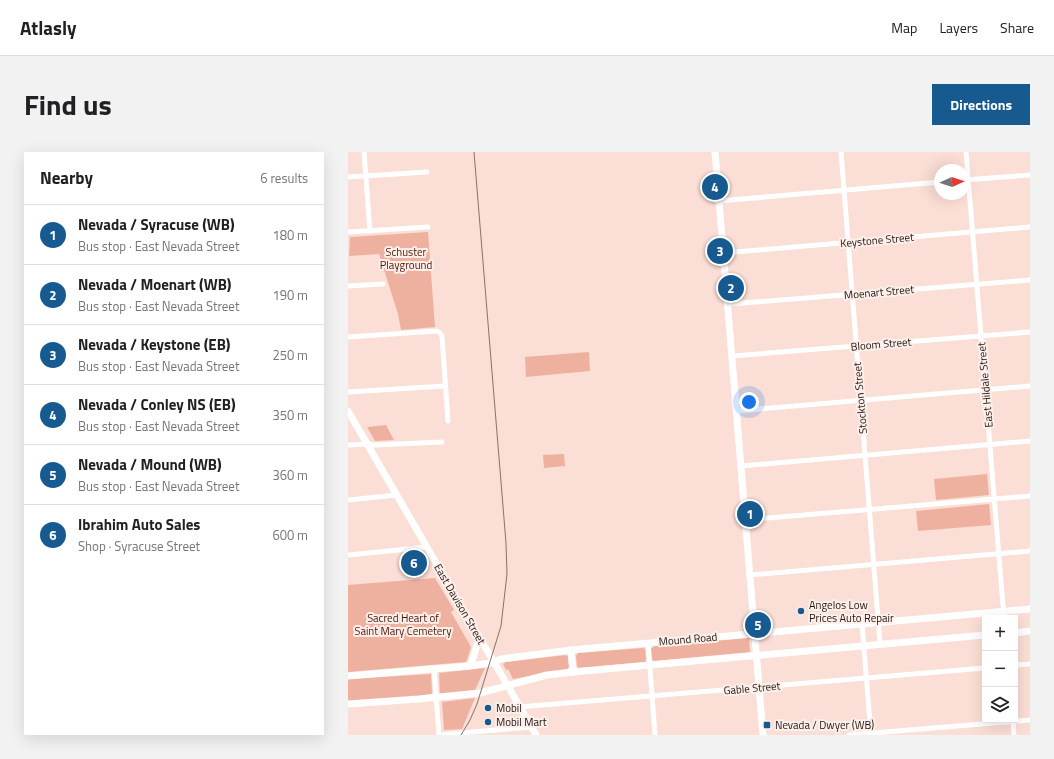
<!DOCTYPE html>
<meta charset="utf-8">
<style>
body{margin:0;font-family:"Titillium Web",sans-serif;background:#f2f2f2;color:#202124}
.controls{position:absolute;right:12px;bottom:12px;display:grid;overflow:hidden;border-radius:0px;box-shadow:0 4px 16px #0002}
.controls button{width:36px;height:36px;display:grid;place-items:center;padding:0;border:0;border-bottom:1px solid #e0e0e0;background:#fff;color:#202124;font:20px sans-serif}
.compass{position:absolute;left:586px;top:12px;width:36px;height:36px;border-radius:50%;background:#fff;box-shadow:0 4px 16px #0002;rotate:87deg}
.you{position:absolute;left:401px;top:250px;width:14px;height:14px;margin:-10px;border:3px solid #fff;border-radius:50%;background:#1a73e8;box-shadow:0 0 0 6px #1a73e833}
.badge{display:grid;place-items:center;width:26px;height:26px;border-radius:50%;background:#175a8f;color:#fff;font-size:13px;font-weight:700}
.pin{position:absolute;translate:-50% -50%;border:2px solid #fff;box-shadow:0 1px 4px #0006}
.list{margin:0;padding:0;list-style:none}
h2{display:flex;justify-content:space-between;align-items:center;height:52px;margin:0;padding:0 16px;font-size:17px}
h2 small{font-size:13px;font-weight:400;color:#757577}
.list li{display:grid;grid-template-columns:26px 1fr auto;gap:12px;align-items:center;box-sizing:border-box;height:60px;padding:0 16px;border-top:1px solid #e0e0e0}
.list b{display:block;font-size:15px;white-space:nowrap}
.list p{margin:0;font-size:13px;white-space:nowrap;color:#757577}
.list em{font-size:13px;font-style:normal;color:#757577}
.icon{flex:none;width:22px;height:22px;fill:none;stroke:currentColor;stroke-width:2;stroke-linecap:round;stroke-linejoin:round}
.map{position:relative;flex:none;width:682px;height:583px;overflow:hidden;border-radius:0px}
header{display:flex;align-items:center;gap:24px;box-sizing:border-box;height:56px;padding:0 20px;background:#fff;border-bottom:1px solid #e0e0e0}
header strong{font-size:19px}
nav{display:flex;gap:22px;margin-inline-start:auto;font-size:14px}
.intro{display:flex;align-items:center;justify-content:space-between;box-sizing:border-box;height:96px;padding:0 24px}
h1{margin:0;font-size:28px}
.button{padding:10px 18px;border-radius:0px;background:#175a8f;color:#fff;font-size:14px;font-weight:700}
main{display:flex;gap:24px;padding:0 24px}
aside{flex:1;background:#fff;border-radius:0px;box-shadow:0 4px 16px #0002}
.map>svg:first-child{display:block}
.green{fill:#efb19f}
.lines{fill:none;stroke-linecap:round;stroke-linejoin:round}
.street{stroke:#fff;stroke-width:5}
.secondary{stroke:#fff;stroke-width:7}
.rail{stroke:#86726c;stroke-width:1}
.poi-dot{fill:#175a8f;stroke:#fdefea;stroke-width:1.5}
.labels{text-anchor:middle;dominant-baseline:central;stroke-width:4;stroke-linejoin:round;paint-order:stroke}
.street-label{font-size:11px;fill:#211512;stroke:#fdefea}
.park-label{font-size:11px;fill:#4c1504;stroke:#fdefea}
.poi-label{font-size:11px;fill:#211512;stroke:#fdefea;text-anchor:start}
</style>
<header>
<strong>Atlasly</strong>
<nav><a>Map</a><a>Layers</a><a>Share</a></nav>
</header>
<div class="intro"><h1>Find us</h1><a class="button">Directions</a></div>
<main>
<aside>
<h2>Nearby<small>6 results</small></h2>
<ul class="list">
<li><span class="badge">1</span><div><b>Nevada / Syracuse (WB)</b><p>Bus stop · East Nevada Street</p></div><em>180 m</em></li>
<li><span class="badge">2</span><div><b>Nevada / Moenart (WB)</b><p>Bus stop · East Nevada Street</p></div><em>190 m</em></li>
<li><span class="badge">3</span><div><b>Nevada / Keystone (EB)</b><p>Bus stop · East Nevada Street</p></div><em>250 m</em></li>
<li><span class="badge">4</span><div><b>Nevada / Conley NS (EB)</b><p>Bus stop · East Nevada Street</p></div><em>350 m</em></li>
<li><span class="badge">5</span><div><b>Nevada / Mound (WB)</b><p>Bus stop · East Nevada Street</p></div><em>360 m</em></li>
<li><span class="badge">6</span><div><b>Ibrahim Auto Sales</b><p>Shop · Syracuse Street</p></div><em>600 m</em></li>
</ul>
</aside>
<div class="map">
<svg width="682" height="583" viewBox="0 0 682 583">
<rect width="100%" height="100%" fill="#fbded5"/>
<g class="green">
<polygon points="80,80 87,175 53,178 50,162 31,102 1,104 2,85"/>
<polygon points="241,200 242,219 178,225 177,205"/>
<polygon points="38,273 46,288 27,289 19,275"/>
<polygon points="216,302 217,314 196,316 195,303"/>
<polygon points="639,322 641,343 588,348 586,327"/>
<polygon points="641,352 643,373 570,379 568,359"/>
<polygon points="87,426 106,458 103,460 123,495 119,508 118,510 0,520 0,433"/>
<polygon points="401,486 402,500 306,509 304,507 303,497 306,494"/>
<polygon points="295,496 297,497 298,507 297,510 231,516 229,514 228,504 230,501"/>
<polygon points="218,503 220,505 221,515 219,517 165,527 160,517 158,518 155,512 158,510"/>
<polygon points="137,516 127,538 92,542 91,521"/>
<polygon points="83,522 84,542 66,545 0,550 0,527"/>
<polygon points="127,546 114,577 96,578 94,550"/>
</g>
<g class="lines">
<g class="street">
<polyline points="16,0 22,79"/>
<polyline points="493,0 532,492"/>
<polyline points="618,0 656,466"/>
<polyline points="0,25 79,20"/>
<polyline points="616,28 682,23"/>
<polyline points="371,49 592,30"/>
<polyline points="0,80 80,75"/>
<polyline points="375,101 682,75"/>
<polyline points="0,134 35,132"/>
<polyline points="380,151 383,152 682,128"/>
<polyline points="0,185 89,179 93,182 94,184 100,269"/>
<polyline points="384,204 682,180"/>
<polyline points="0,240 97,234"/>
<polyline points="388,259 682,234"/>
<polyline points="0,293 19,292 27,293 94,290"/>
<polyline points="393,314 682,289"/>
<polyline points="0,348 49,343"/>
<polyline points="397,368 682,344"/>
<polyline points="0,403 79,395"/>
<polyline points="401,423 682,399"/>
<polyline points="514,472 523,583"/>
<polyline points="300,491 307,583"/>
<polyline points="667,513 682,512"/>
<polyline points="86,517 91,583"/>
<polyline points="171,555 637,516"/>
<polyline points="665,568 666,583"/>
<polyline points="91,583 183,575"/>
<polyline points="501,583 682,568"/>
</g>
<g class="secondary">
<polyline points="367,0 415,583"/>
<polyline points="0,259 131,485 146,510 188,583"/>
<polyline points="667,481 682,479"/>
<polyline points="223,498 225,520"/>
<path d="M121,514C127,505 128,495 131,485"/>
<polyline points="0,524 121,514 142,511 153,507 223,498 682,457"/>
<polyline points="0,552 71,547 132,541 199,523 225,520 637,483"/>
</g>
<polyline class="rail" points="113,583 122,568 129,552 153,474 159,422 158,391 126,0"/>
</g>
<g class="poi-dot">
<circle cx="453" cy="459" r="4"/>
<circle cx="140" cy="556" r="4"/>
<circle cx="140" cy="570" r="4"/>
<rect x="415" y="569" width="8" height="8" rx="2"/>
</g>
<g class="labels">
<g class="street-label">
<text transform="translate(529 88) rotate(-5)">Keystone Street</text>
<text transform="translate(531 140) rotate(-5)">Moenart Street</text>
<text transform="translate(533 192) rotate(-5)">Bloom Street</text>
<text transform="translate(637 233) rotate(-95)">East Hildale Street</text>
<text transform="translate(512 246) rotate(-95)">Stockton Street</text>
<text transform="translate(112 452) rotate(60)">East Davison Street</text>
<text transform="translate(340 487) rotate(-5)">Mound Road</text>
<text transform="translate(404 536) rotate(-5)">Gable Street</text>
</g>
<g class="park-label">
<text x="58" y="100">Schuster<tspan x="58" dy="13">Playground</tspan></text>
<text x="55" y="466">Sacred Heart of<tspan x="55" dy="13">Saint Mary Cemetery</tspan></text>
</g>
<g class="poi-label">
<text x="461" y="453">Angelos Low<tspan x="461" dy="13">Prices Auto Repair</tspan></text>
<text x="148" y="556">Mobil</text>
<text x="148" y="570">Mobil Mart</text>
<text x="427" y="573">Nevada / Dwyer (WB)</text>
</g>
</g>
</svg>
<div class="controls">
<button>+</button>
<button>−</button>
<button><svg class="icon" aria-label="layers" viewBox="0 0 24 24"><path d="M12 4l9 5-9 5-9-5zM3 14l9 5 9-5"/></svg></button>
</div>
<svg class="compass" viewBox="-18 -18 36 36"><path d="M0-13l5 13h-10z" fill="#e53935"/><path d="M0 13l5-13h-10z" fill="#757577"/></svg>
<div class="you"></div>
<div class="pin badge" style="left:402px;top:362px">1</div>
<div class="pin badge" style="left:383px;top:136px">2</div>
<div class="pin badge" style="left:372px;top:99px">3</div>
<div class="pin badge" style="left:367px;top:35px">4</div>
<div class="pin badge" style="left:410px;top:473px">5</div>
<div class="pin badge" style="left:66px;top:411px">6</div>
</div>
</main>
